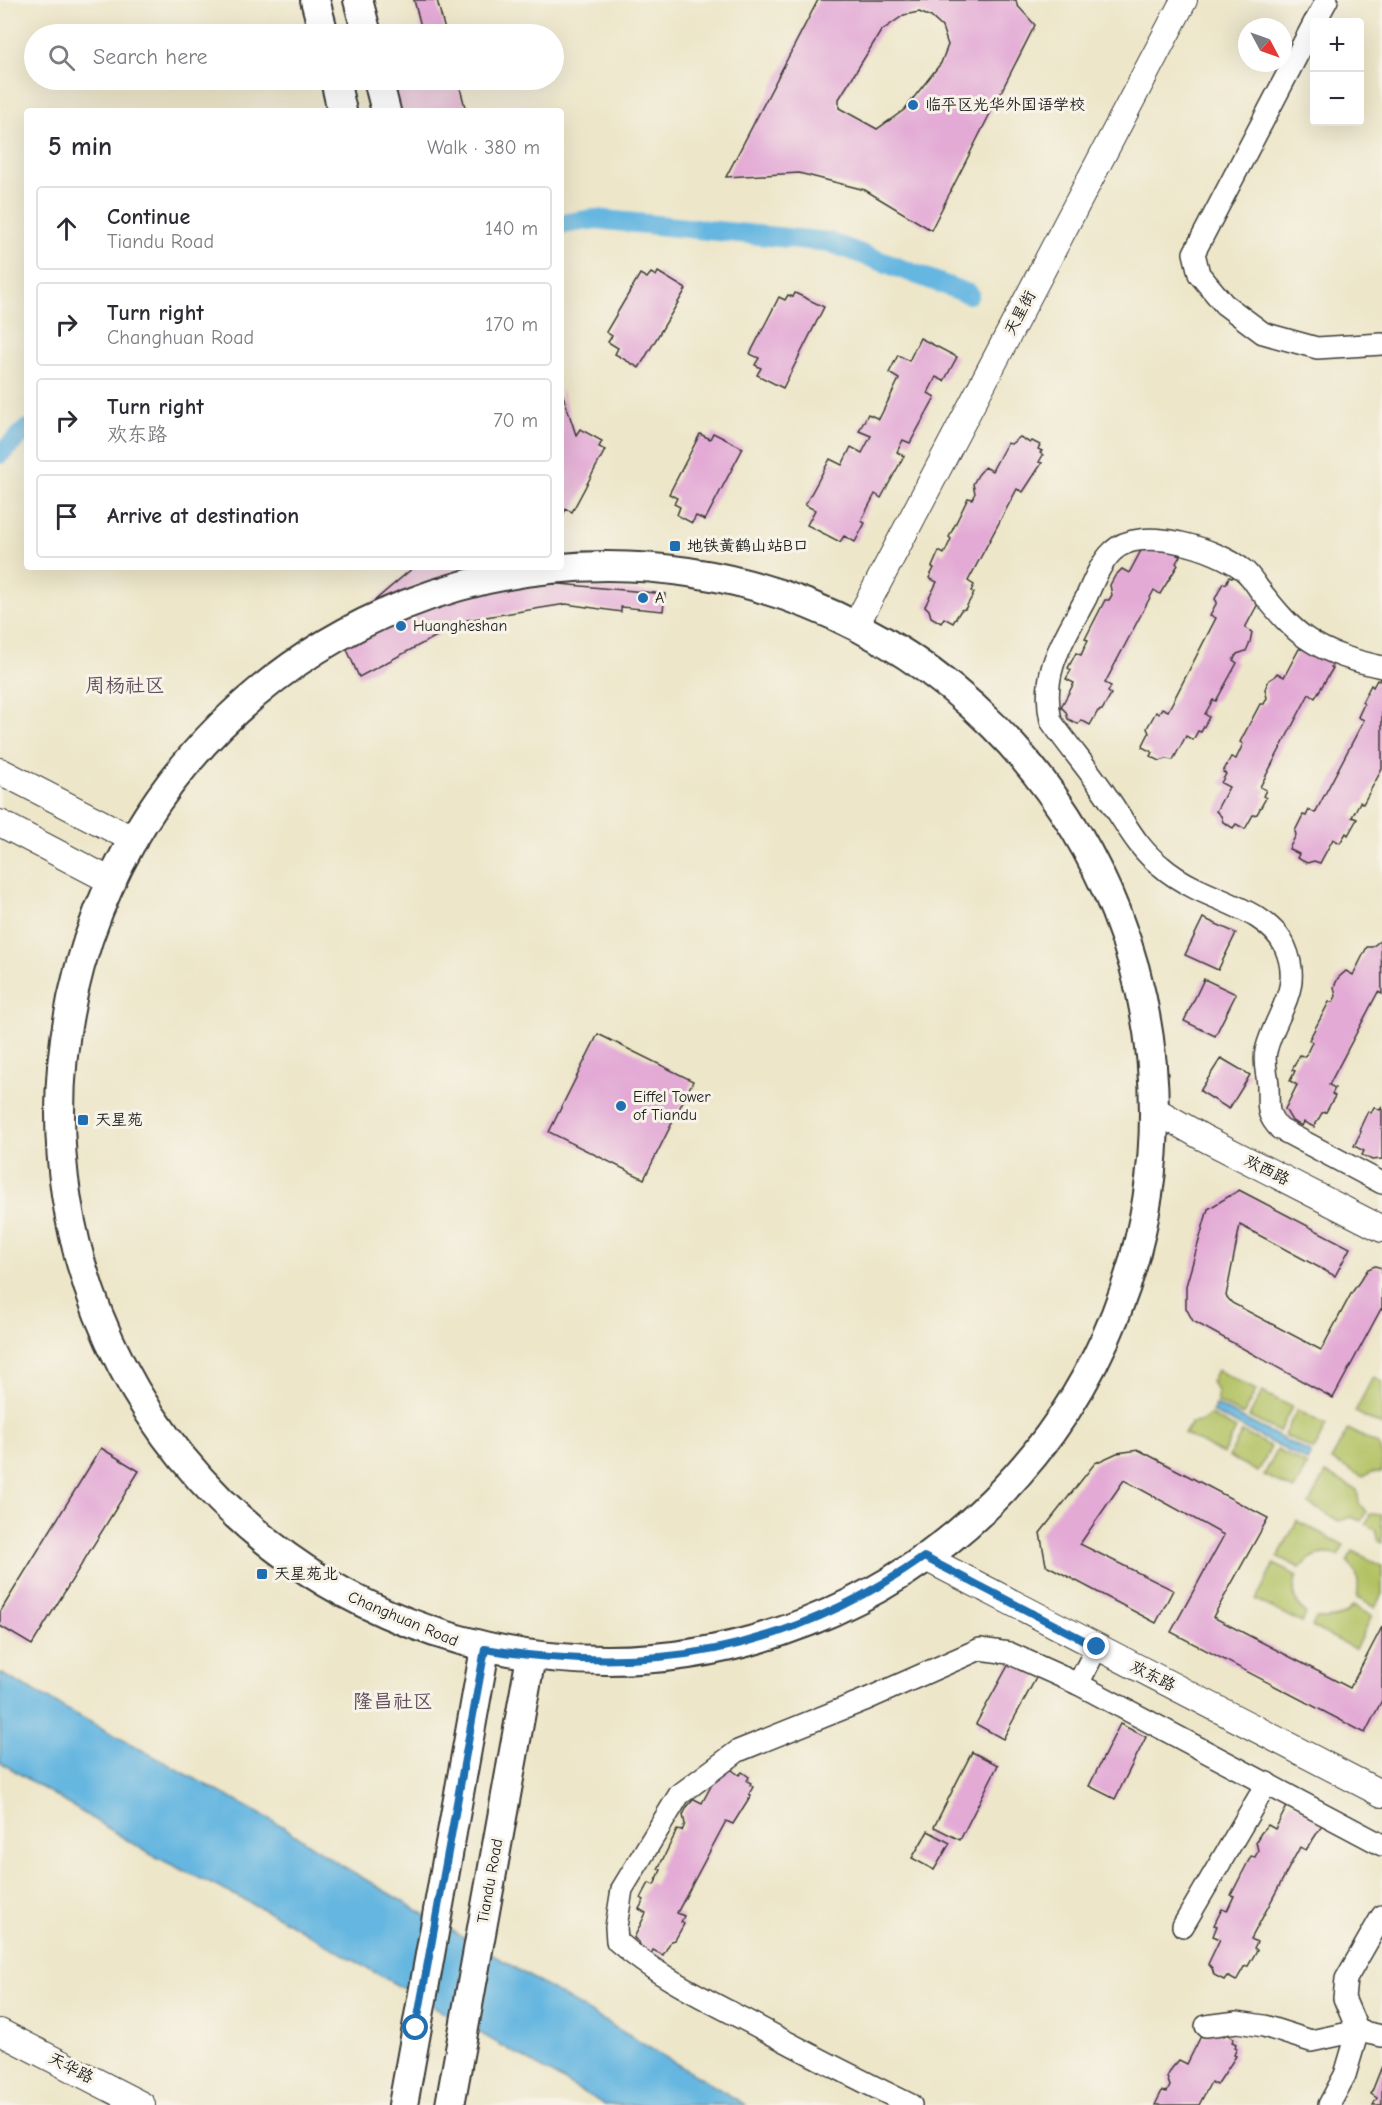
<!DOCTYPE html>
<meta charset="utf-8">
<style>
body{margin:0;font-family:"Comic Neue","LXGW WenKai TC",sans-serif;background:#f2f2f3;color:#2b2b33}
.controls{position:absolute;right:18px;top:18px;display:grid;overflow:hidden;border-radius:6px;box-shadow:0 6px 24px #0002}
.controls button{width:54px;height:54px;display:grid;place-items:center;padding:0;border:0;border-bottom:2px solid #e1e1e2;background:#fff;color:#2b2b33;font:30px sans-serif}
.compass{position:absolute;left:1238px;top:18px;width:54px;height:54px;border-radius:50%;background:#fff;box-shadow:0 6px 24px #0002;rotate:131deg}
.stop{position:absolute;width:18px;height:18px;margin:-14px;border:4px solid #1f6fb2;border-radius:50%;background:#fff}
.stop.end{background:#1f6fb2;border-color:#fff;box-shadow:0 2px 6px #0008}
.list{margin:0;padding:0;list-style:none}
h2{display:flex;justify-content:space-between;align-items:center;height:78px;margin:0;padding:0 24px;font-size:26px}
h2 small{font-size:20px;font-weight:400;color:#7c7c81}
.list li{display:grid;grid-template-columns:39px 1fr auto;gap:18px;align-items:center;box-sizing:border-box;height:84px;margin:0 12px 12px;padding:0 12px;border:2px solid #e1e1e2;border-radius:6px}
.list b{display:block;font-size:22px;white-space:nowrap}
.list p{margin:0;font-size:20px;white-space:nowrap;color:#7c7c81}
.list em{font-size:20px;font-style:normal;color:#7c7c81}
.icon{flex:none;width:33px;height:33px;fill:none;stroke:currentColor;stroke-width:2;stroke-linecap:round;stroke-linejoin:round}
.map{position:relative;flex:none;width:1382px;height:2105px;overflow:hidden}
.search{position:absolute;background:#fff;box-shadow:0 6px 24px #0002;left:24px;top:24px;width:540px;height:66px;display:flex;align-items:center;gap:15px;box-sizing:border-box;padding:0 21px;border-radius:33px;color:#7c7c81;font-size:22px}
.panel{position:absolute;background:#fff;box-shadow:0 6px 24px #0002;left:24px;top:108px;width:540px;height:462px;border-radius:6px}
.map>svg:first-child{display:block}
.green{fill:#b3c264;stroke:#686f40;stroke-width:1.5}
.water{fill:#65b6e0;stroke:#40697e;stroke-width:1.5}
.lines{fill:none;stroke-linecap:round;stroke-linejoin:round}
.canal{stroke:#65b6e0;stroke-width:20}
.building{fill:#e3aad5;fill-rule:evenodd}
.minor-casing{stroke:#3b3a36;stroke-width:24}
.tertiary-casing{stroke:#3b3a36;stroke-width:28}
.secondary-casing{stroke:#3b3a36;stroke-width:32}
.minor{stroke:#fff;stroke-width:21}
.tertiary{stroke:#fff;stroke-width:26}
.secondary{stroke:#fff;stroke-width:28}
.route{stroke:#1f6fb2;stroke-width:8}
.poi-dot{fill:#1f6fb2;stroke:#f7f3e8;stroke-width:2}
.labels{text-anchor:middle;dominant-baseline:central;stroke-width:6;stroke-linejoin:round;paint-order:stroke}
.poi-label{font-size:16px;fill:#1c1c1c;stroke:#f7f3e8;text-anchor:start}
.street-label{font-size:16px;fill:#1c1c1c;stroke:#f7f3e8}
.quarter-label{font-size:20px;fill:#624e5d;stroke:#f7f3e8}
</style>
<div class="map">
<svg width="1382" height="2105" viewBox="0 0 1382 2105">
<rect width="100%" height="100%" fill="#f7f3e8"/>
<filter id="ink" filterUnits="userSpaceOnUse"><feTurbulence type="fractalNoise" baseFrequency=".0167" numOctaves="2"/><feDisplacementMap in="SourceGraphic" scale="12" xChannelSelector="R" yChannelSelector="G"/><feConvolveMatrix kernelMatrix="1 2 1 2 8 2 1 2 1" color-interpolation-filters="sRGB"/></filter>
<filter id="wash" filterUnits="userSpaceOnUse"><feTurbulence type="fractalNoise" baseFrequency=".008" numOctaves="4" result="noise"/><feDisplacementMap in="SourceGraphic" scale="24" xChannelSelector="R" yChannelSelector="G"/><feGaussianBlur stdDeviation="1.35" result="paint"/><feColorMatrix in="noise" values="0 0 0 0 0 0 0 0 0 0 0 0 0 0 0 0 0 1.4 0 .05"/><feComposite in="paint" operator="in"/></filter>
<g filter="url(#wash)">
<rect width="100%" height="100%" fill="#ede6c9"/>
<g class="green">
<polygon points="1217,1370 1256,1390 1243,1415 1217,1402 1217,1391 1211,1382"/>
<polygon points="1373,1377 1382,1381 1382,1426 1355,1412"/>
<polygon points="1262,1392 1292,1407 1279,1432 1249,1417"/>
<polygon points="1297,1410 1326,1425 1314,1450 1284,1435"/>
<polygon points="1210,1415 1236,1429 1223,1454 1184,1434 1191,1423 1201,1422"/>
<polygon points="1348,1429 1379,1445 1382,1457 1382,1472 1372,1472 1363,1477 1331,1460"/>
<polygon points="1242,1432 1271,1447 1258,1472 1229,1457"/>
<polygon points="1277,1450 1307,1465 1294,1490 1264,1475"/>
<polygon points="1326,1473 1357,1490 1359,1503 1366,1512 1361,1521 1351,1517 1339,1521 1309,1504"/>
<polygon points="1370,1514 1382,1515 1382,1543 1378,1541 1375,1530 1366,1524"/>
<path d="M1297,1521L1344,1545L1338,1556C1323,1551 1310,1556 1300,1568L1278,1557Z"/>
<path d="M1353,1551L1382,1566V1594L1375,1607L1357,1598C1360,1583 1358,1572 1347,1561Z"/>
<path d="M1274,1564L1297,1576C1291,1590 1295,1604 1306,1614L1302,1623L1256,1600Z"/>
<path d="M1353,1606L1372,1616L1355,1649L1312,1627L1316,1618C1331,1621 1343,1618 1353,1606Z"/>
</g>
<g class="water">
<polygon points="1216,1405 1311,1453 1307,1461 1212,1412"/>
<polygon points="0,1673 282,1826 336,1862 746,2105 605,2105 279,1917 150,1854 0,1762"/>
</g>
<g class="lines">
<g class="canal">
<polyline points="561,224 595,219 829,242 969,294"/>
<polyline points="0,454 27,429"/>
</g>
</g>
<g id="blocks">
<g class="building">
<polygon points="414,0 437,0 446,34 423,34"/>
<path d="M818,0H1016L1017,5L1035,25L931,230L865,190L799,173L726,177ZM919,12L931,17L942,27L948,45L941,63L904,110L877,129L839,108V99L881,31L904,15Z"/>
<polygon points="431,80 458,80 466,111 373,111 369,97 401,90"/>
<polygon points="658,272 686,289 639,368 615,354 618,348 608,342 612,336 606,332 640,274 647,278 651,273 656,276"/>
<polygon points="795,293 824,307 783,388 757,375 761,368 755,365 759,358 750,354 779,297 785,300 788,295 793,297"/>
<polygon points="920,338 957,357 944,381 936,377 928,393 935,397 910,443 903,440 897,452 904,456 881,498 875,494 861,521 865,523 855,542 844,536 840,542 807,525 815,510 805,505 830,459 842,465 851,447 862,453 871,436 859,431 868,414 879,419 899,379 889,373 898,355 909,361"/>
<polygon points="561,389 576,435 580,429 602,441 599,447 605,450 572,512 566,509 561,519"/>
<polygon points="713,433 743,448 705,520 696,516 692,523 677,515 680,507 674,504 677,498 669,494 700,434 710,439"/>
<polygon points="1020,437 1030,443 1032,441 1040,445 1038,449 1042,451 1040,453 1043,455 1039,462 1042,463 1023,492 1017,489 968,581 974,585 971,591 974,593 965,609 961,610 953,623 944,618 941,623 931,617 929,610 925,606 937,582 929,578 934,568 932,567 939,551 944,554 951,539 949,537 968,498 972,499 975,493 973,484 978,475 985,467 992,471 1007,443 1011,444"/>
<polygon points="1144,545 1179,553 1177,555 1180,556 1176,563 1178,565 1160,594 1154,590 1105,683 1111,686 1108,692 1111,694 1102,710 1098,711 1090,725 1081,720 1078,724 1068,719 1066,712 1061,707 1074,683 1066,679 1071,670 1068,668 1076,653 1081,655 1088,640 1085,639 1105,600 1109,600 1112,595 1110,585 1115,576 1122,569 1129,573"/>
<polygon points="414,567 518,567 523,584 560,584 665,594 663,611 621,607 621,612 566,604 467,620 359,677 339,631"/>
<polygon points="1233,576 1260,600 1245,628 1252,632 1250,642 1246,651 1237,654 1233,660 1237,663 1216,701 1213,700 1205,714 1209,717 1201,732 1198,731 1193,740 1186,736 1173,760 1166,759 1160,761 1150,756 1152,752 1142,747 1149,733 1147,728 1156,712 1159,714 1162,708 1168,711 1216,618 1210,615 1217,602 1215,599 1223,583 1226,584 1229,577 1232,578"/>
<polygon points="1312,642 1335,660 1331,667 1333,668 1315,698 1309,694 1260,787 1266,790 1263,796 1266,798 1257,814 1253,815 1245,829 1236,824 1233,828 1223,822 1221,816 1216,811 1229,787 1221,783 1226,774 1223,772 1231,757 1236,759 1243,744 1240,742 1260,704 1264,704 1267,698 1265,689 1269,680 1274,677 1277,673 1284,677 1299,649 1303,649"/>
<polygon points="1382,676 1382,769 1363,804 1360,802 1352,817 1357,819 1348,835 1346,833 1340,843 1333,839 1320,863 1314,861 1307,863 1297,858 1299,854 1289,849 1296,835 1295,831 1303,815 1306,816 1309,810 1315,813 1364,720 1358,717 1364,704 1362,702 1371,685 1373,687 1377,680 1379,681"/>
<polygon points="1203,918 1236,933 1218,970 1185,955"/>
<polygon points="1381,940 1382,994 1378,992 1329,1085 1335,1088 1332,1094 1335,1096 1326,1112 1322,1113 1314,1127 1304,1122 1302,1126 1292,1121 1285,1109 1297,1085 1290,1081 1295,1071 1292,1070 1300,1055 1305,1057 1312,1042 1309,1040 1329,1002 1333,1002 1336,996 1334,987 1338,978 1346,971 1353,975 1367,947 1372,947"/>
<polygon points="1204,979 1236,994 1215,1036 1184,1021"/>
<polygon points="598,1034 693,1081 644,1179 549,1132"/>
<polygon points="1221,1058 1250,1075 1229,1109 1200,1091"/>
<polygon points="1374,1107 1380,1110 1382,1107 1382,1159 1372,1160 1362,1155 1364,1151 1354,1146 1361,1132 1360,1128 1368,1111 1371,1113"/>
<polygon points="1239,1190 1350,1248 1335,1276 1240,1225 1226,1296 1232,1303 1321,1350 1351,1294 1368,1269 1375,1266 1382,1268 1382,1310 1381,1309 1333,1398 1193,1321 1186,1308 1186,1286 1208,1209"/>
<polygon points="101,1448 139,1471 32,1645 0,1626 0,1612"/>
<polygon points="1139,1450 1268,1518 1213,1617 1350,1688 1382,1627 1382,1700 1365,1733 1171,1632 1224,1535 1124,1480 1080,1544 1173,1590 1156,1623 1046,1565 1040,1533 1095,1463 1117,1453"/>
<polygon points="1010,1662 1037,1676 1003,1739 976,1724"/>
<polygon points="1120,1724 1146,1737 1115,1799 1089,1786"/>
<polygon points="972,1752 998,1765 960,1840 934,1827"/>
<polygon points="729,1768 739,1775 742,1772 749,1777 747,1781 751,1783 750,1785 753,1787 749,1794 751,1795 733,1824 726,1821 677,1913 684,1916 681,1922 684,1924 675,1940 671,1941 663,1955 653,1950 651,1954 641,1949 639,1942 634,1938 646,1913 639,1909 644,1900 641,1898 649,1883 654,1885 661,1870 658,1869 677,1830 682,1831 685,1824 683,1815 687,1807 694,1799 702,1803 717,1775"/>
<polygon points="1290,1801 1325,1821 1306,1850 1300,1847 1251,1939 1257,1942 1254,1948 1257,1950 1248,1966 1244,1967 1236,1981 1227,1976 1224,1980 1214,1975 1212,1968 1208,1964 1220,1939 1213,1936 1217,1926 1214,1925 1222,1909 1227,1911 1234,1896 1231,1895 1251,1856 1255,1857 1258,1851 1256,1841 1261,1833 1268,1825 1275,1829"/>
<polygon points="928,1831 950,1843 934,1870 912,1858"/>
<polygon points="1214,2030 1224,2036 1226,2034 1234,2038 1232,2042 1236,2044 1235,2047 1237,2048 1234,2055 1236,2056 1217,2085 1211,2082 1199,2105 1155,2105 1162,2091 1167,2092 1170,2086 1167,2077 1172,2068 1179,2060 1187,2064 1201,2036 1205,2037"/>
<polygon points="1382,2066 1382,2105 1373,2105 1377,2098 1371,2094"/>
</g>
</g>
</g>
<g filter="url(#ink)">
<use href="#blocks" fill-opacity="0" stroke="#3b3a36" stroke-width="1.5"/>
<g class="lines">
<defs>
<g id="minor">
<polyline points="1315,22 1327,0"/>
<polyline points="1314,23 1194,253 1199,274 1224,304 1263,333 1317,348 1382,344"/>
<path d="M1382,667C1355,661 1329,654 1306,638C1287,625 1273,606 1259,589C1255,583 1250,576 1245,571C1218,549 1141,524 1113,551C1101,562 1093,582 1086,598C1064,640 1040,670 1051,721C1069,747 1090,771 1108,798C1125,822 1137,848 1161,866C1171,875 1183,882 1195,888C1225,903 1271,915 1285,947C1304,990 1275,1013 1266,1051C1263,1064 1268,1075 1268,1087C1269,1107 1265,1113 1280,1129L1382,1183"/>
<polyline points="1078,1684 1097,1647"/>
<polyline points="1183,1926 1267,1783"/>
<polyline points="1206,2026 1237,2022 1264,2026 1311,2041 1358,2031 1382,2036"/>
<path d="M911,2105C858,2079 805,2052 753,2024C705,1999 658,1977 617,1941L616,1927L622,1889L679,1795L738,1751L867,1699L980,1649L1009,1653L1078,1684L1382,1845"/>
<polyline points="1329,2105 1345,2075 1358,2031 1344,1998 1346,1979 1382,1916"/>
</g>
<g id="tertiary">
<polyline points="856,625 1184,0"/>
<polyline points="0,771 134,840"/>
<polyline points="0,823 113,882"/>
<polyline points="1153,1109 1202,1137 1382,1229"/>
<polyline points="924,1557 1382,1794"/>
<polyline points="0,2032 142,2105"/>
</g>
<g id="secondary">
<polyline points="315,0 324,34"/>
<polyline points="358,0 367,34"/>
<polyline points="335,80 342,111"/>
<polyline points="378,80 386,111"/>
<circle cx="607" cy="1113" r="547"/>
<polyline points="403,2105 485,1649"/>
<polyline points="450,2105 531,1657"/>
</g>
</defs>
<use href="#minor" class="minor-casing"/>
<use href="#tertiary" class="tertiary-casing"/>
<use href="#secondary" class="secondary-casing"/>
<use href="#minor" class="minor"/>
<use href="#tertiary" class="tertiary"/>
<use href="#secondary" class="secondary"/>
</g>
</g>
<g class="lines" filter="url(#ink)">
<path class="route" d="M416,2028L485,1649C648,1676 788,1653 924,1557L1097,1647"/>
</g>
<g class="poi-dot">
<circle cx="913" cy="105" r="6"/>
<rect x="669" y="540" width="12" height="12" rx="3"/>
<circle cx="643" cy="598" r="6"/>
<circle cx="401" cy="626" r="6"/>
<circle cx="621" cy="1106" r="6"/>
<rect x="77" y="1114" width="12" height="12" rx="3"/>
<rect x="256" y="1568" width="12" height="12" rx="3"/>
</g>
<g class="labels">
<g class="poi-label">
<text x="925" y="105">临平区光华外国语学校</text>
<text x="687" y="546">地铁黄鹤山站B口</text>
<text x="655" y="598">A</text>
<text x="413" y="626">Huangheshan</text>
<text x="633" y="1097">Eiffel Tower<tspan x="633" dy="18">of Tiandu</tspan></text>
<text x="95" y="1120">天星苑</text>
<text x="274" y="1574">天星苑北</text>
</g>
<g class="street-label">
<text transform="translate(1020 313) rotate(-62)">天星街</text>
<text transform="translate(1267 1170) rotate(27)">欢西路</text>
<text transform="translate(403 1619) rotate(23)">Changhuan Road</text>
<text transform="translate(1153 1676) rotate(27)">欢东路</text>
<text transform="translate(490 1881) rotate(-80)">Tiandu Road</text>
<text transform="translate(71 2068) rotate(27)">天华路</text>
</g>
<g class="quarter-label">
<text x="125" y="685">周杨社区</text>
<text x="393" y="1701">隆昌社区</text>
</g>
</g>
</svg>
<div class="controls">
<button>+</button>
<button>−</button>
</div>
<svg class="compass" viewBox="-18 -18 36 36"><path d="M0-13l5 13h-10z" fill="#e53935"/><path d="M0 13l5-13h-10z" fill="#7c7c81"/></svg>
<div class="stop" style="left:416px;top:2028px"></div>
<div class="stop end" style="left:1097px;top:1647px"></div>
<div class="search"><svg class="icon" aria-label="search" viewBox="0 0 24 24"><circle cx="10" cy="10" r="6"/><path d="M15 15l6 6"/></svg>Search here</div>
<section class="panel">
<h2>5 min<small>Walk · 380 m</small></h2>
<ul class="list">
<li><svg class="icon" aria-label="ahead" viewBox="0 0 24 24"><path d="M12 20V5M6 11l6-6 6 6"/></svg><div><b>Continue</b><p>Tiandu Road</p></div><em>140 m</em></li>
<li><svg class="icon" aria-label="right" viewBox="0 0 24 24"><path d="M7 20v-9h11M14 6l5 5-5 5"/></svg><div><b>Turn right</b><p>Changhuan Road</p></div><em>170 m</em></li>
<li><svg class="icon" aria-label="right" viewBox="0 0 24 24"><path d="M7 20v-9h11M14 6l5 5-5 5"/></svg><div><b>Turn right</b><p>欢东路</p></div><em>70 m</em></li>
<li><svg class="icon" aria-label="arrive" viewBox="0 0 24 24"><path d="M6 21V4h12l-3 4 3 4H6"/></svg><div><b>Arrive at destination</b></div></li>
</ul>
</section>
</div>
